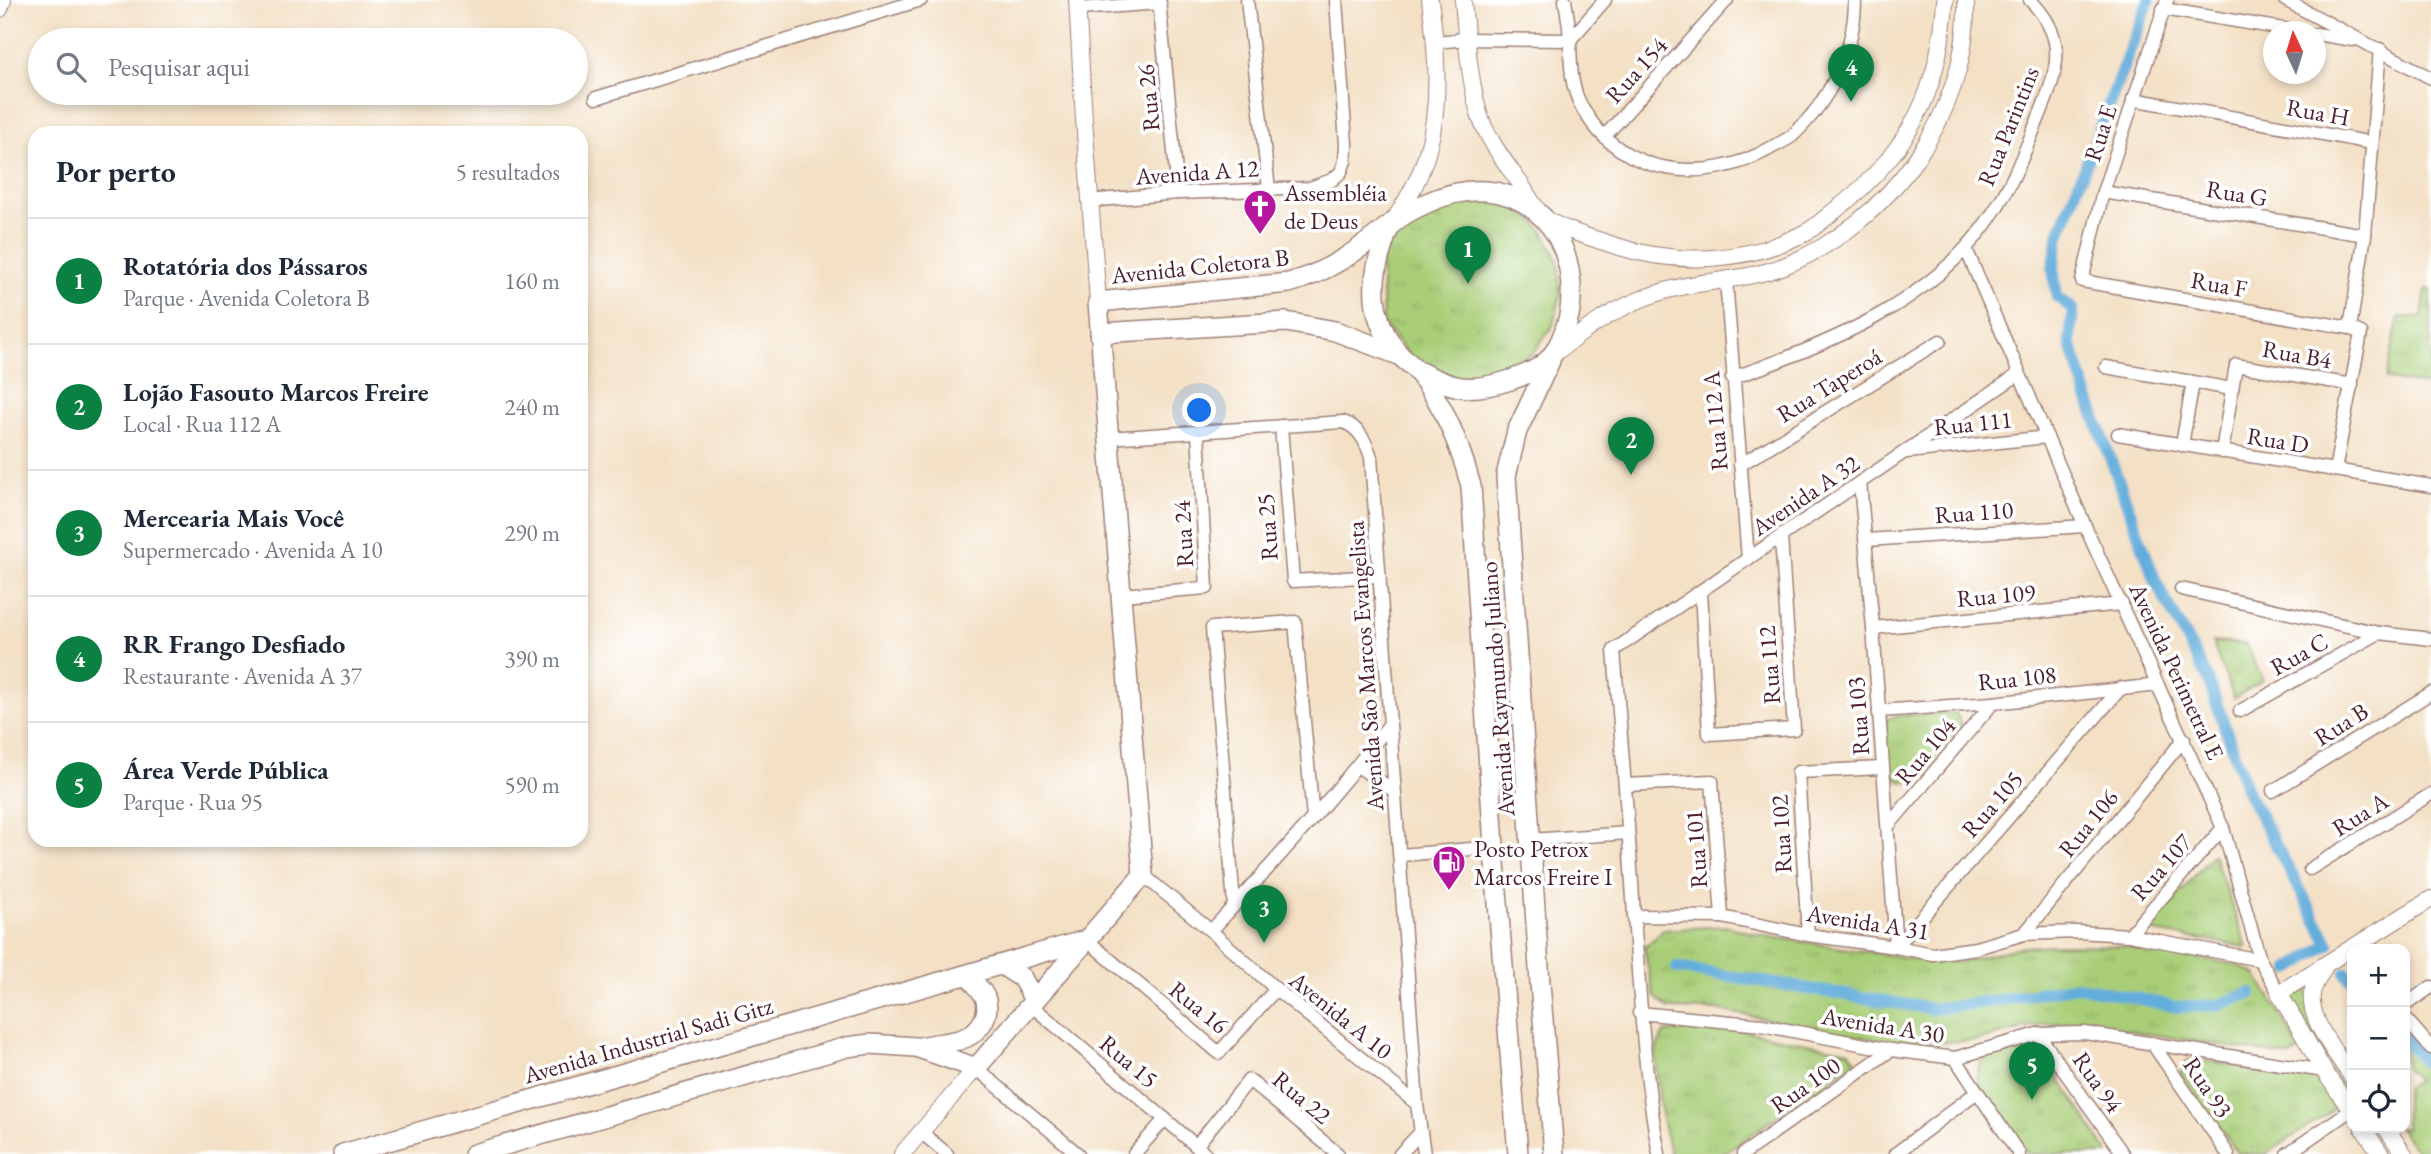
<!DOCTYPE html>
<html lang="pt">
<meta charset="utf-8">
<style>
body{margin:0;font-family:"EB Garamond",serif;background:#f2f2f3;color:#1f2937}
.controls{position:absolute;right:21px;bottom:21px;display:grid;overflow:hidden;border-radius:14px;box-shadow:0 4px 10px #0003}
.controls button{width:63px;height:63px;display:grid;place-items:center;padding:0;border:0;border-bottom:2px solid #e0e1e3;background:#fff;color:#1f2937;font:35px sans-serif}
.compass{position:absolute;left:2263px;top:21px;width:63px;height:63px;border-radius:50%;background:#fff;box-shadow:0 4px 10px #0003;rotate:356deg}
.you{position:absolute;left:1200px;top:411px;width:24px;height:24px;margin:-18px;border:5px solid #fff;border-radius:50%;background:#1a73e8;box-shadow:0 0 0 10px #1a73e833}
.badge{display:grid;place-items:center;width:46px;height:46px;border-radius:50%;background:#0b8043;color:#fff;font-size:23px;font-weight:700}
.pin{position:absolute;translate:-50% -58px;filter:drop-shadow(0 2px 4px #0008)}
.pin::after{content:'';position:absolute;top:37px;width:24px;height:21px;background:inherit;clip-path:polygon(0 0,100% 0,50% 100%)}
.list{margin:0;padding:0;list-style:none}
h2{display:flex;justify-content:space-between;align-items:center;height:91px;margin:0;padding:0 28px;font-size:30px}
h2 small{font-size:23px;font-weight:400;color:#747a83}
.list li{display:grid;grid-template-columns:46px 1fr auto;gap:21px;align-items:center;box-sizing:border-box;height:126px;padding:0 28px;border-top:2px solid #e0e1e3}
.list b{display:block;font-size:26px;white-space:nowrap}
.list p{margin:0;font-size:23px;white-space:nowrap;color:#747a83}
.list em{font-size:23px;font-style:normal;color:#747a83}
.icon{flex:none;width:38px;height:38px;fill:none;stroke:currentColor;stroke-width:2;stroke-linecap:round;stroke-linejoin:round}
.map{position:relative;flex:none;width:2431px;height:1154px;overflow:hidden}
.search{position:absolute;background:#fff;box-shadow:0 4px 10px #0003;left:28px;top:28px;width:560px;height:77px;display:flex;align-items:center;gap:18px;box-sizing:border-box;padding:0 24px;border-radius:38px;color:#747a83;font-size:26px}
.panel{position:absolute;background:#fff;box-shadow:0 4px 10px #0003;left:28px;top:126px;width:560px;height:721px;border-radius:21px}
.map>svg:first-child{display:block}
.grass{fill:url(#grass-tufts);stroke:#7a7651;stroke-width:2}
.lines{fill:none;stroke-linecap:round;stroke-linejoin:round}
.canal{stroke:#64addc;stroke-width:12}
.minor-casing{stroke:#9e8078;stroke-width:15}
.tertiary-casing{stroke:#9e8078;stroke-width:18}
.primary-casing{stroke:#9e8078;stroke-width:22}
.minor{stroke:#fff;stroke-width:12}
.tertiary{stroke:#fff;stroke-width:16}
.primary{stroke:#fff;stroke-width:19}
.labels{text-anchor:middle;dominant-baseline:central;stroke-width:7;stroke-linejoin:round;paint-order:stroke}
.street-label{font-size:24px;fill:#4a1f2b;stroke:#fff}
.poi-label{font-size:24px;fill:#4a1f2b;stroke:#fff;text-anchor:start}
</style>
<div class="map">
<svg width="2431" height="1154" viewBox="0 0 2431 1154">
<defs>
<pattern id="grass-tufts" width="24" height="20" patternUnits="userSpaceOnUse" patternTransform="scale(1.75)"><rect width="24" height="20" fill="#a9ce77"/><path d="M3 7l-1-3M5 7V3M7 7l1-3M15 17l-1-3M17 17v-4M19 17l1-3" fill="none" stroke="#93b067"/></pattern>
</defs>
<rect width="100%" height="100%" fill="#fff"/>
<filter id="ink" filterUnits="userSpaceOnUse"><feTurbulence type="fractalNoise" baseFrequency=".0143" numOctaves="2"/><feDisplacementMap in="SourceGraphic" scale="14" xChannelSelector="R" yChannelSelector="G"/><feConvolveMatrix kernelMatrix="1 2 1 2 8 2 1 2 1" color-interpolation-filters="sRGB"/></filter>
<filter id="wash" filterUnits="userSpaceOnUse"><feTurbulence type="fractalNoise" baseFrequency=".00686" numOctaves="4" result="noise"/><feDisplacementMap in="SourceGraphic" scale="28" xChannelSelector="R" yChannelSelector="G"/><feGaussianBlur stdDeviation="1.57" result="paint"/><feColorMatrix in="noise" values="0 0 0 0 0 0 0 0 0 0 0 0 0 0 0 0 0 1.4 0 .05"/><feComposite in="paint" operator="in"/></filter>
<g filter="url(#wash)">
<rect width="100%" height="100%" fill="#f3e0c5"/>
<g class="grass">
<polygon points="1472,194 1505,201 1532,219 1543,231 1558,260 1561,293 1553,325 1534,352 1508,370 1492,376 1459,379 1414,361 1383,324 1381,256 1411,214"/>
<polygon points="2426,289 2431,289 2431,386 2386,379 2399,317 2422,317"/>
<polygon points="2212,642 2246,644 2263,680 2234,698"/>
<path d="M1942,713H1956L1962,727C1952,740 1934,769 1921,778C1916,782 1913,783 1906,782C1879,780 1883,739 1887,719L1901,715Z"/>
<polygon points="2213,854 2247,947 2148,931"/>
<polygon points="1724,926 1771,937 1933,962 1961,962 2017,948 2050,945 2127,946 2236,965 2256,974 2299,1046 2299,1050 2292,1057 2082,1023 2048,1023 1974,1041 1896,1043 1717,1010 1669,1009 1654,996 1644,948 1663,930"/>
<path d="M2309,978L2307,991L2344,1078L2352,1090V1107L2292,1003C2292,990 2300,986 2309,978Z"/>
<polygon points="1716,1026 1849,1051 1857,1061 1723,1154 1670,1154 1661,1114 1656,1064 1656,1050 1664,1033"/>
<polygon points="2405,1031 2431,1061 2431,1154 2419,1154 2399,1128 2405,1128 2405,1088 2417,1081 2405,1067"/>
<path d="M2024,1045L2048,1061L2109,1154H2028L1978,1082C1974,1052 1999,1049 2024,1045Z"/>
<polygon points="2192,1059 2317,1078 2335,1109 2266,1154 2239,1154 2181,1074 2186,1061"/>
</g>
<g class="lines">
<g class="canal">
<polyline points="2149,0 2059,235 2053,269 2057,297 2073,309 2070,342 2087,395 2156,582 2208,679 2248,793 2329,944 2290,969"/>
<polyline points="1677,968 1934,1009 2000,1000 2077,986 2177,1007 2218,1005 2251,993"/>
<polyline points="2346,973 2352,980"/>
<polyline points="2405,1039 2431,1069"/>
</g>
</g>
</g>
<g filter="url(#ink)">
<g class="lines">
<defs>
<g id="minor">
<polyline points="1159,0 1178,193"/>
<polyline points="1247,0 1269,189"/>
<path d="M1565,0C1567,14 1570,28 1570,42C1571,66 1570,87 1583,109C1621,177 1706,185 1769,149C1776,145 1785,141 1792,136C1829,102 1855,51 1855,0"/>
<polyline points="2167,0 2103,192 2082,281 2350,328 2361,333 2335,470"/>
<polyline points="2285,0 2431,78"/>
<polyline points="1079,9 1160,3"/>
<polyline points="2163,9 2302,32"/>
<polyline points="2316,34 2353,40"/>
<polyline points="1436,42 1466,39 1570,40 1605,0"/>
<polyline points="596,98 921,0"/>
<polyline points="2133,99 2372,143"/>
<polyline points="1605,136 1727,0"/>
<polyline points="2103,192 2365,235"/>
<polyline points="1089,201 1178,193 1310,188 1332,180 1341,172 1345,161 1346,144 1336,0"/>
<polyline points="1966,249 2085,526 2223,828 2260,960 2279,993"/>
<polyline points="1726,280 1748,559"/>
<polyline points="2350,328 2365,235 2380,49"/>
<polyline points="2106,367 2232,389"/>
<path d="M1732,378C1827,345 1937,301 1993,213C2013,183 2025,150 2039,117C2058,70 2069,39 2030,0"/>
<polyline points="1281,426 1293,581 1378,576"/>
<polyline points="2118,434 2431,486"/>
<path d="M1108,438L1343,422C1359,427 1366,442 1371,457L1417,1104L1424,1154"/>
<polyline points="2182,445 2193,382"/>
<polyline points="1907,452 2047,437"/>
<polyline points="2222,452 2236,365 2352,385"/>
<polyline points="1740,465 1940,341"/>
<polyline points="1860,482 1873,628 1896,947"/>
<polyline points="1866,540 2085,526"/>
<polyline points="2181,589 2379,633 2431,639"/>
<polyline points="1701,591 1709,734 1794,729 1781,537"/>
<polyline points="1121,595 1207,588 1198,433"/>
<polyline points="1873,628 2122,604"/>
<polyline points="1879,711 1993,703 2158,685"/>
<polyline points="2240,711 2379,633"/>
<polyline points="1358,766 1394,791"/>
<polyline points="1625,785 1712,781 1722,917"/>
<polyline points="2273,791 2431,693"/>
<polyline points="1888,826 1993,703"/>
<polyline points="1532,840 1628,833"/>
<polyline points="1401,855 1494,847"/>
<polyline points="2310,869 2431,794"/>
<polyline points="1143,875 1211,931 1276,989 1417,1104"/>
<polyline points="1234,905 1212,628 1295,622 1313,818"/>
<polyline points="1634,916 1722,917 1808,935 1896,947 1933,954 1976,948 2024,934 2077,932 2129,935 2260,960"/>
<path d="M1211,931C1272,864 1334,797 1389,725"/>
<polyline points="2024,934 2184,739"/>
<polyline points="1808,935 1798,772 1882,768"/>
<polyline points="2129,935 2223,828"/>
<polyline points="1087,940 1219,1053 1276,989"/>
<polyline points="1896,947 2121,688"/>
<polyline points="1031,1005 1165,1119 1134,1154"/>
<polyline points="2405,1005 2431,987"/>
<polyline points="1639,1013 1762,1025 1891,1050 1955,1058 2038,1034 2085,1033 2324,1071"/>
<polyline points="2405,1018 2431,1048"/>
<polyline points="2038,1034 2123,1154"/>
<polyline points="2152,1043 2228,1154"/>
<polyline points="1955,1058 2019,1154"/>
<polyline points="976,1068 1078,1154"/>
<polyline points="1165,1119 1196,1146"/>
<polyline points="921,1132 947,1154"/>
<polyline points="1206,1154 1196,1146 1249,1080 1338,1154"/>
<polyline points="1400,1154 1420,1133"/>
<path d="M1659,1154C1644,1075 1640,996 1634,916C1629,827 1621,739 1614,650L2019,374"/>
<polyline points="1743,1154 1891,1050"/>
<polyline points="1895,1154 1977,1092"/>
<polyline points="2287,1154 2351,1110"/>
</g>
<g id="tertiary">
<polyline points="1077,0 1084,120 1098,302"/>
<path d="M1463,0C1466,36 1469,75 1478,110C1485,136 1504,161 1520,183C1527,193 1535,210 1544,217C1561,230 1593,238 1613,245C1675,266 1750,263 1808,231C1817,226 1825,218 1833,212C1871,183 1904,147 1923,103C1937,71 1943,35 1945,0"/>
<polyline points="0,9 3,0"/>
<path d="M1393,222C1405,203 1418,182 1425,160C1442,108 1437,53 1430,0"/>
<path d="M1554,354C1597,320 1631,297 1685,286C1718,280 1753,278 1784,266C1888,224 1970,114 1966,0"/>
<path d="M2324,968C2320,976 2314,984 2312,993C2308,1020 2338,1056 2352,1077"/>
<polyline points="2352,1112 2324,1071 2279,993 2431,899"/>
<polyline points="2363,1128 2381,1154"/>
<polyline points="2386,1128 2404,1154"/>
<polyline points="902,1154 976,1068"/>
</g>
<g id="primary">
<polyline points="1100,333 1286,322 1335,331 1399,355"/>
<polyline points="1550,361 1517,431 1506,476 1540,983 1554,1154"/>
<path d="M1416,370C1431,377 1445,385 1461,387C1486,390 1538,376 1553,354C1561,343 1568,323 1570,310C1581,223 1510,165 1429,202C1418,207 1401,215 1392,224C1386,231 1382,249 1379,258C1370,292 1375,325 1398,353C1403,360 1412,364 1417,371C1427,383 1436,398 1443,411C1455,435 1464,460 1471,486L1496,878L1518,1154"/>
<polyline points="1002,965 1022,978 1034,1000"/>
<path d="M920,1047C933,1044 946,1043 959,1040C977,1035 992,1017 985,997C981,989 974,982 967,975"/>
<polyline points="343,1154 1086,940"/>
<path d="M474,1154L847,1047L870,1044L916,1047L976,1068L1143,875L1098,302L1289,283C1329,272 1360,249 1391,224"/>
</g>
</defs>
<use href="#minor" class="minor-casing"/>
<use href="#tertiary" class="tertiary-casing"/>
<use href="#primary" class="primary-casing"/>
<use href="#minor" class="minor"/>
<use href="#tertiary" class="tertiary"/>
<use href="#primary" class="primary"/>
</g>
</g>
<defs>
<symbol id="church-pin" viewBox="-11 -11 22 30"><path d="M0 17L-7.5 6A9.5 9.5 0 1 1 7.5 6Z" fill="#b5179e" stroke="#fff"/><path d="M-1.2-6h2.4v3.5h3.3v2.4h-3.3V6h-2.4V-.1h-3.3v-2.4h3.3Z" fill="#fff"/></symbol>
<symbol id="fuel-pin" viewBox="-11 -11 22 30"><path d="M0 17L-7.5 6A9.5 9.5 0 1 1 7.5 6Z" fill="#b5179e" stroke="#fff"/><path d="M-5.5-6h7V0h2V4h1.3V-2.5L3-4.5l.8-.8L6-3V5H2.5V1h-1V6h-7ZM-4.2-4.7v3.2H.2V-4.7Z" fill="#fff"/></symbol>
</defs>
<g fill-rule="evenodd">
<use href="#church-pin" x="1241" y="187" width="38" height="52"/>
<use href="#fuel-pin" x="1430" y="843" width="38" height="52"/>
</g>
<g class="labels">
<g class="street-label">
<text transform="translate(1636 70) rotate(-48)">Rua 154</text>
<text transform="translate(1148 98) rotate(-95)">Rua 26</text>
<text transform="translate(2318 112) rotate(10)">Rua H</text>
<text transform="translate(2008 126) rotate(-68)">Rua Parintins</text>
<text transform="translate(2100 133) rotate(-72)">Rua E</text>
<text transform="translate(1197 172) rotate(-4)">Avenida A 12</text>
<text transform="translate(2237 193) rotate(9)">Rua G</text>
<text transform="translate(1200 266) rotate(-6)">Avenida Coletora B</text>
<text transform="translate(2219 284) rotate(10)">Rua F</text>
<text transform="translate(2297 354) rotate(10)">Rua B4</text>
<text transform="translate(1829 385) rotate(-32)">Rua Taperoá</text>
<text transform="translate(1715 421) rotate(-95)">Rua 112 A</text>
<text transform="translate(1973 423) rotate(-6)">Rua 111</text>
<text transform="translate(2278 440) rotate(9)">Rua D</text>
<text transform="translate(1805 495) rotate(-34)">Avenida A 32</text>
<text transform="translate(1974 512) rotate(-4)">Rua 110</text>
<text transform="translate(1267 527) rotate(-94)">Rua 25</text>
<text transform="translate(1183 534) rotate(-93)">Rua 24</text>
<text transform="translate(1996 595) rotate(-5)">Rua 109</text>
<text transform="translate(2299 654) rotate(-29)">Rua C</text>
<text transform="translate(1769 665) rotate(-94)">Rua 112</text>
<text transform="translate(1365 666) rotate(-94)">Avenida São Marcos Evangelista</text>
<text transform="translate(2177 671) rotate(65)">Avenida Perimetral E</text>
<text transform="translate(2017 678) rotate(-6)">Rua 108</text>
<text transform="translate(1497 689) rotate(-94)">Avenida Raymundo Juliano</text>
<text transform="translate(1858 716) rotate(-94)">Rua 103</text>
<text transform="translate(2341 724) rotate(-32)">Rua B</text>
<text transform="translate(1925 751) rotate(-50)">Rua 104</text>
<text transform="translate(1992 804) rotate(-49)">Rua 105</text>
<text transform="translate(2360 814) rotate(-32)">Rua A</text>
<text transform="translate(2088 823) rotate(-51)">Rua 106</text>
<text transform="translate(1781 834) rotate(-93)">Rua 102</text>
<text transform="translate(1696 849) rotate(-94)">Rua 101</text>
<text transform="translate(2161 867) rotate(-49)">Rua 107</text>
<text transform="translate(1868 922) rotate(9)">Avenida A 31</text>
<text transform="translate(1199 1007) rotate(39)">Rua 16</text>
<text transform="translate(1341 1015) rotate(39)">Avenida A 10</text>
<text transform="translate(1883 1025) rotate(9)">Avenida A 30</text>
<text transform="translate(648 1040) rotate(-16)">Avenida Industrial Sadi Gitz</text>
<text transform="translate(1129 1061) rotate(40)">Rua 15</text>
<text transform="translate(2098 1082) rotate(55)">Rua 94</text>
<text transform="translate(1805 1085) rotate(-35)">Rua 100</text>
<text transform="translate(2208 1087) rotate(56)">Rua 93</text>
<text transform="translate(1302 1097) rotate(40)">Rua 22</text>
</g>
<g class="poi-label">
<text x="1284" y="192">Assembléia<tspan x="1284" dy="28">de Deus</tspan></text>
<text x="1474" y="848">Posto Petrox<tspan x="1474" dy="28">Marcos Freire I</tspan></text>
</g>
</g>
</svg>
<div class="controls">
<button>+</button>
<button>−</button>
<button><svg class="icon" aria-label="locate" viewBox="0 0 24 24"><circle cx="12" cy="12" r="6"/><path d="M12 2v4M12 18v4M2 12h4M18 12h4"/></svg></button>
</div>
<svg class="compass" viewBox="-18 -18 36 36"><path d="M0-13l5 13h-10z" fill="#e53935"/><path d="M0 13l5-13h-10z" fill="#747a83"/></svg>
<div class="you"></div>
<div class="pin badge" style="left:1468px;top:284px">1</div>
<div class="pin badge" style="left:1631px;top:475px">2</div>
<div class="pin badge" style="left:1264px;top:943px">3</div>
<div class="pin badge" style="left:1851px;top:102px">4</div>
<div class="pin badge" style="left:2032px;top:1100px">5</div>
<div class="search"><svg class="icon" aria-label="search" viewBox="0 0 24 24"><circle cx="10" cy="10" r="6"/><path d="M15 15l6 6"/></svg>Pesquisar aqui</div>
<section class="panel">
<h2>Por perto<small>5 resultados</small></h2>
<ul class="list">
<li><span class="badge">1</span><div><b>Rotatória dos Pássaros</b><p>Parque · Avenida Coletora B</p></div><em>160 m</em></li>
<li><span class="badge">2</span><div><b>Lojão Fasouto Marcos Freire</b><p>Local · Rua 112 A</p></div><em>240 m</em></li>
<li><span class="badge">3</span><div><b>Mercearia Mais Você</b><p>Supermercado · Avenida A 10</p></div><em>290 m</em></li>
<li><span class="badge">4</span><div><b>RR Frango Desfiado</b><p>Restaurante · Avenida A 37</p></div><em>390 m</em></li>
<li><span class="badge">5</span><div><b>Área Verde Pública</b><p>Parque · Rua 95</p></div><em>590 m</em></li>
</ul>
</section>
</div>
